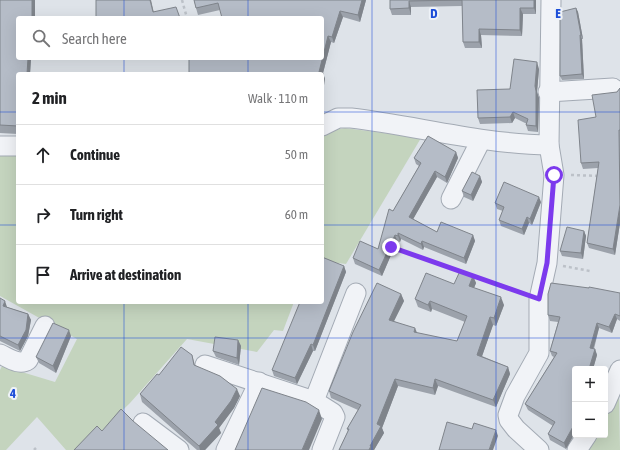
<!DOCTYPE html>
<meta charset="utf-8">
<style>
body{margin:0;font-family:"Asap Condensed",sans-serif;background:#f2f2f2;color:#202124}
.controls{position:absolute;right:12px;bottom:12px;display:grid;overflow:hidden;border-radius:4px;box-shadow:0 4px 16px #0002}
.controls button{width:36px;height:36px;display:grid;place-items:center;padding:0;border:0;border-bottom:1px solid #e0e0e0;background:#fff;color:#202124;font:20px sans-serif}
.stop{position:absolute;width:12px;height:12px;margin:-9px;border:3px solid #7c3aed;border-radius:50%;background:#fff}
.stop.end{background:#7c3aed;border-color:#fff;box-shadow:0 1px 4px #0008}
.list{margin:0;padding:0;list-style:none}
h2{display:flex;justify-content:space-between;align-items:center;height:52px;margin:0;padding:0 16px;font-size:17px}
h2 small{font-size:13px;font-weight:400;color:#757577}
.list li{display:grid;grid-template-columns:26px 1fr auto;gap:12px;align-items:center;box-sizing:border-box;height:60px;padding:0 16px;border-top:1px solid #e0e0e0}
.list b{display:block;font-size:15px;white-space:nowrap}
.list em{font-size:13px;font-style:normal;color:#757577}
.icon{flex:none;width:22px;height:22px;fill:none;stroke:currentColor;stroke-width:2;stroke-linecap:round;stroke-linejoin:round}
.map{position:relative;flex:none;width:620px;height:450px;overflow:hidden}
.search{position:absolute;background:#fff;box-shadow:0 4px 16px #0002;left:16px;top:16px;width:308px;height:44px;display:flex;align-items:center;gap:10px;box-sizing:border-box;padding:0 14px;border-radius:4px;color:#757577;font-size:15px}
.panel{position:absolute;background:#fff;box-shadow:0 4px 16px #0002;left:16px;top:72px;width:308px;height:232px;border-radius:4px}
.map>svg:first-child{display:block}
.green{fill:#c4d4be}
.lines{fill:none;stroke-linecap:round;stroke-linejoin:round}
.minor-casing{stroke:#a3aab4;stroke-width:21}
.path{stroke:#bcc1c8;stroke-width:2.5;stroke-dasharray:3 3;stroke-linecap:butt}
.minor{stroke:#f1f3f7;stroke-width:19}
.wall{fill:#9ca2ab}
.shaded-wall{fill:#7f848b}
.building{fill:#b5bcc7;stroke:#7f848b}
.route{stroke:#7c3aed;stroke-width:5}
.grid{fill:none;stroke:#1d4ed8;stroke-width:1;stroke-opacity:0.55}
.grid-label{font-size:13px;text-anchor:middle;font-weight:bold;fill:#1d4ed8;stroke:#eef2f7;stroke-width:4;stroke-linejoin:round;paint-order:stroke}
</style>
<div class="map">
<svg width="620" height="450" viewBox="0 0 620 450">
<rect width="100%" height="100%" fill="#dee3e9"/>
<g class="green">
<polygon points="345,128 421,138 346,264 322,261 322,132"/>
<polygon points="0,156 18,156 18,302 294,302 283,331 274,330 257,352 187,339 130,403 82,450 66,450 37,417 6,450 0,450 0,370 2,366 55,382 77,339 0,296"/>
<polygon points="619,391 620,450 584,450 593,435 605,435 605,414"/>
</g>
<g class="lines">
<defs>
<g id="minor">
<polyline points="548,92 613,88"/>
<path d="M322,126L338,118H351C417,126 482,144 549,145"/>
<polyline points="0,146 18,146"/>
<polyline points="451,199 481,140"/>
<path d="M0,354C9,358 19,366 28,360L45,326"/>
<polyline points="205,365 314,401"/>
<polyline points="605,404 620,370"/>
<polyline points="143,423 179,450"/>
<polyline points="226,450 259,382"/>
<polyline points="322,450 335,417 333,413 314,401 356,293"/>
<polyline points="539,450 516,429 509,420 508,415 515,396 539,353 539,299 547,263 554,175 549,145 551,0"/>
<polyline points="577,450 587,435"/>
</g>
</defs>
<use href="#minor" class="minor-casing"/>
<g class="path">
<polyline points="182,0 187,18"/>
<polyline points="571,175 600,176"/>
<polyline points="392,247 524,293"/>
<polyline points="563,266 590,271"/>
<polyline points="34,450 36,448"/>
</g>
<use href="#minor" class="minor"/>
</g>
<g class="wall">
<polygon points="0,0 35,0 35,18 18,18 18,58 31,58 30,74 18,74 18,134 0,133"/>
<polygon points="194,0 366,0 360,22 343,17 334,43 331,42 323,73 325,79 189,58 322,58 322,18 220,10 198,15 196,8"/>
<polygon points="390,0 536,0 536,14 523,14 522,36 481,35 482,48 465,48 463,42 462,6 411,7 411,15 392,15 390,9"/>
<polygon points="576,8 578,12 583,39 582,39 584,79 562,80 560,76"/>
<polygon points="539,69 537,92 539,98 538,132 528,131 526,125 527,124 515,118 512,123 480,124 478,118 510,89"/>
<polygon points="620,88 620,223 615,255 589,248 587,243 598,168 583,169 581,163 596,117"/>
<polygon points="456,152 458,158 447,183 437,177 413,219 437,232 473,235 475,241 466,264 424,247 423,250 401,239 400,242 397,241 382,276 355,264 353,258 378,249 393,211 419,166 416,164 414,158"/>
<polygon points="480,176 482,182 473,201 464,197 462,191"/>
<polygon points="541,202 532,225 529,223 524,235 501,226 499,220 503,211 497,209 495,203"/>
<polygon points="584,231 586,236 583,259 562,256 560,251"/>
<polygon points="344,266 346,272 315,351 313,351 297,384 274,376 272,370"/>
<polygon points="473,276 476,283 474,288 504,305 496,326 493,325 482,356 508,367 510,374 496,407 438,386 435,395 398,386 382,428 384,433 374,450 339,450 348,431 347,429 358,410 331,398 329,391 401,294 404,301 394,321 417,333 457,341 465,322 432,309 431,312 418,307 415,299 454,284"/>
<polygon points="620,293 620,321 617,319 612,333 599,328 594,349 595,349 597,355 593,369 575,369 566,449 550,440 548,434 553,426 528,410 525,404 554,357 552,356 550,351 558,322 550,321 548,315"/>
<polygon points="0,298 7,307 28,314 31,320 28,336 20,351 0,341"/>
<polygon points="71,336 56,373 39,363 36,357"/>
<polygon points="238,340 241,346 239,365 216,357 213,351"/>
<polygon points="192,355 195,365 240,396 234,408 219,428 221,433 205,450 197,450 142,402 140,394 159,375"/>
</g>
<g class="shaded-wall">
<rect x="32" y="0" width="3" height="18"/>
<polygon points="150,0 151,0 155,18 153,12"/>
<polygon points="362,0 366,0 360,22 358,15"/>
<polygon points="534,0 536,0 536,14 534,8"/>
<polygon points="409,1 411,7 411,15 409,8"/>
<polygon points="520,8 523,14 522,36 520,30"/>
<polygon points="576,8 578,12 583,39 581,35"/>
<polygon points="340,11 343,17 334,43 332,37"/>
<polygon points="479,29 481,35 482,48 479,42"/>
<polygon points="580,35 582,39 584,79 582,74"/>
<polygon points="328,36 331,42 323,73 325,79 322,98 322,74 319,72"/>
<polygon points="28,58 31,58 30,74 27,74"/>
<polygon points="537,62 539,69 537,92 539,98 538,132 536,126 535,86"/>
<polygon points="513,112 515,118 512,123 510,117"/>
<polygon points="456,152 458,158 447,183 445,177"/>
<polygon points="435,171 437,177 411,223 409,217"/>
<polygon points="480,176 482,182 473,201 471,195"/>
<polygon points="539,197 541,202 532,225 530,219"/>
<polygon points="620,205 620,223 615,255 613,249"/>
<polygon points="527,217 529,223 524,235 522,229"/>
<polygon points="584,231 586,236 583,259 581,253"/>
<polygon points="398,233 401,239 400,242 398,236"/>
<polygon points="395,235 397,241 382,276 379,270"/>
<polygon points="473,235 475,241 466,264 464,258"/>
<polygon points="422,241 424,247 423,250 421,244"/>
<polygon points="344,266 346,272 315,351 313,345"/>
<polygon points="473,276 476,283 472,293 469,286"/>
<polygon points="401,294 404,301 391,327 389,320"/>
<polygon points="501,297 504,305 496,326 494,318"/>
<polygon points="5,301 7,307 3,306"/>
<polygon points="430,301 432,309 431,312 428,305"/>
<polygon points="28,314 31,320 28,336 20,351 18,345"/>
<polygon points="615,314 617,319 612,333 609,327"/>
<polygon points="490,317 493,325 480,362 477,355"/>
<polygon points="597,323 599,328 592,353 590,348"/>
<polygon points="415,328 418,335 414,332"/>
<polygon points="69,330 71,336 56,373 53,366"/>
<polygon points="238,340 241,346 239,365 237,358"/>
<polygon points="311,344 313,351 297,384 295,378"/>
<polygon points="595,349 597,355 593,369 589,369"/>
<polygon points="508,367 510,374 496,407 493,400"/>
<polygon points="395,379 398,386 382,428 384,433 374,450 369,450 370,446 377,424"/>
<polygon points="435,379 438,386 435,395 433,388"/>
<polygon points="237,389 240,396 234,408 219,428 221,433 205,450 200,450 199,446"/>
<polygon points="319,410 322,419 309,450 302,450"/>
<polygon points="575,423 575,433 566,449 564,443"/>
<polygon points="496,430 498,436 493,450 489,450"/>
</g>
<g class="building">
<polygon points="0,0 32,0 32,18 18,18 18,58 28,58 27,74 18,74 18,126 0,125"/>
<polygon points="96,0 150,0 153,12 176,7 180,18 96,18"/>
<polygon points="194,0 362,0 358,15 340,11 332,37 328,36 319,72 323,73 322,77 322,74 189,74 189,58 322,58 322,18 222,18 218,3 196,8"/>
<polygon points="390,0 534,0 534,8 520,8 520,30 479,29 479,42 463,42 462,0 409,1 409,8 390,9"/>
<polygon points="576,8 581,35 580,35 582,74 560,76 560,12"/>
<polygon points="514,59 537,62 535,86 536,91 536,126 526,125 528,119 513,112 510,117 478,118 477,90 510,89"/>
<polygon points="620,88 620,130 619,130 620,205 613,249 587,243 599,162 581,163 578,120 596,117 592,95 617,92"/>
<polygon points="428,136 456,152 445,177 435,171 409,217 437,232 441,222 473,235 464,258 422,241 421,244 398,233 398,236 395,235 379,270 353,258 360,241 378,249 389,209 393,211 421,163 414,158"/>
<polygon points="472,172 480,176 471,195 462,191"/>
<polygon points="504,182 539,197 530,219 527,217 522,229 499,220 504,207 495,203"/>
<polygon points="567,227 584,231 581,253 560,251"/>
<polygon points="322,257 344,266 313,345 311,344 295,378 272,370 300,302 322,302"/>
<polygon points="460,271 473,276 469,286 501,297 494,318 490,317 477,355 508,367 493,400 435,379 433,388 395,379 377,424 381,426 370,446 371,446 369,450 339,450 349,429 347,429 361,405 329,391 353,332 377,283 401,294 389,320 415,328 414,332 457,341 467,316 430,301 428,305 415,299 426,273 454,284"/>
<polygon points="551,283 589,288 589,287 620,293 620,316 615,314 609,327 597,323 590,348 595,349 589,369 575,369 575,423 564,443 548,434 555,422 525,404 557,353 550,351 560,317 548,315 548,294"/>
<polygon points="0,298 5,301 3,306 28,314 26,330 18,345 0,336"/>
<polygon points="53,323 69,330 53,366 36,357"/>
<polygon points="215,337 238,340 237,358 213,351"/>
<polygon points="181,347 192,355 194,365 220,376 237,389 231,401 215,422 218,425 199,446 140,394 157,374 159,375"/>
<polygon points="262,388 306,402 319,410 302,450 235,450"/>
<polygon points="121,409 133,421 168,450 74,450 97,426 102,431"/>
<polygon points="447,422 472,429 474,423 496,430 489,450 439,450"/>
</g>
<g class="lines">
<polyline class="route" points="391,247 539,299 547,263 554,175"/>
</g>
<path class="grid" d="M124,0V18M248,0V18M372,0V450M496,0V450M124,58V74M248,58V74M0,112H18M322,112H620M0,225H18M322,225H620M124,302V450M248,302V450M0,338H620"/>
<g class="grid-label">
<text x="434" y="18">D</text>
<text x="558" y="18">E</text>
<text x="13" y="398">4</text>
</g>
</svg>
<div class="controls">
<button>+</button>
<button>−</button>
</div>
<div class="stop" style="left:554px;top:175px"></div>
<div class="stop end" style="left:391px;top:247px"></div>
<div class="search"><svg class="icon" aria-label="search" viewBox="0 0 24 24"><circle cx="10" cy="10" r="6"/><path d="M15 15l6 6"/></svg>Search here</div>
<section class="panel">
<h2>2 min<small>Walk · 110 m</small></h2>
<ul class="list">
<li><svg class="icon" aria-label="ahead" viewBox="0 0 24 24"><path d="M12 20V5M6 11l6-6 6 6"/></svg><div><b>Continue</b></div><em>50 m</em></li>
<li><svg class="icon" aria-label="right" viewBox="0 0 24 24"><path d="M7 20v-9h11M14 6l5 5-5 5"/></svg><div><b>Turn right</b></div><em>60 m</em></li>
<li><svg class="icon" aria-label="arrive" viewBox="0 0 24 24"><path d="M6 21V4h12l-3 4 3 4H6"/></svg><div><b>Arrive at destination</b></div></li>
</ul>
</section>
</div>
